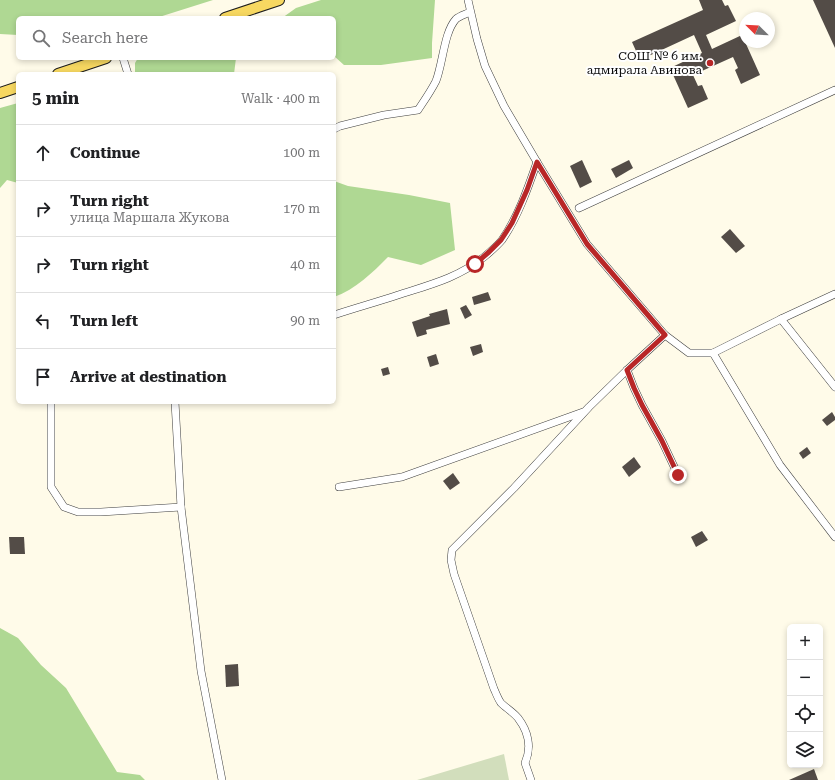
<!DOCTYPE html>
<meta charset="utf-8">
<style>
body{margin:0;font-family:"Roboto Serif",serif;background:#f6f6f6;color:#202124}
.controls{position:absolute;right:12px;bottom:12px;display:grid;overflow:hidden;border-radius:6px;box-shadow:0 2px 6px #0003}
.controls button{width:36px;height:36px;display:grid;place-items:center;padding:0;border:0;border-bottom:1px solid #e0e0e0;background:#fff;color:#202124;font:20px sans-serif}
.compass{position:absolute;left:739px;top:12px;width:36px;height:36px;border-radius:50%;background:#fff;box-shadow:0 2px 6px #0003;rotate:294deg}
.stop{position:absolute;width:12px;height:12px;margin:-9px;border:3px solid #b82627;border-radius:50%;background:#fff}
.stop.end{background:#b82627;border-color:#fff;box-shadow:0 1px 4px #0008}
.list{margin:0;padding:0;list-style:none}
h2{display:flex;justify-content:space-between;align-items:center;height:52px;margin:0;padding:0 16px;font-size:17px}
h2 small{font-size:13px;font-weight:400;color:#757577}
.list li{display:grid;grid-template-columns:26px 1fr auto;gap:12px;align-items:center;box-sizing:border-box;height:56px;padding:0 16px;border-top:1px solid #e0e0e0}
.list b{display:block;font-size:15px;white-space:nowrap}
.list p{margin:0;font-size:13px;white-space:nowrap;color:#757577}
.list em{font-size:13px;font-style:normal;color:#757577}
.icon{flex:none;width:22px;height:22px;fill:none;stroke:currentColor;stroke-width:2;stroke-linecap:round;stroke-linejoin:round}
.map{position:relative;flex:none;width:835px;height:780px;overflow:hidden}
.search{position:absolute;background:#fff;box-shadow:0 2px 6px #0003;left:16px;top:16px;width:320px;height:44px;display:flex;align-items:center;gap:10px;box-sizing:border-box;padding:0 14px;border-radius:6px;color:#757577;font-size:15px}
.panel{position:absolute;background:#fff;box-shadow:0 2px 6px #0003;left:16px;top:72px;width:320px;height:332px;border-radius:6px}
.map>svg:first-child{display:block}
.forest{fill:#afd893}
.cemetery{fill:#d2debc}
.building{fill:#534c47}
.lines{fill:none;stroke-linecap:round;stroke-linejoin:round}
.minor-casing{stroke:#3e3e3e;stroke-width:8}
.primary-casing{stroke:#1c1c1c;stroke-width:12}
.minor{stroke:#fff;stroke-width:7}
.primary{stroke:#f7d861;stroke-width:10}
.route{stroke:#b82627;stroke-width:5}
.poi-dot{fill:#b82627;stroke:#fff;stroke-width:1.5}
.labels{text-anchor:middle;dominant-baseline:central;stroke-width:4;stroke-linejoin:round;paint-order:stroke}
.poi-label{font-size:12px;fill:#0b0b0b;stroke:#fff;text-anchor:end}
</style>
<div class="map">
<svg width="835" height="780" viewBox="0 0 835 780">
<rect width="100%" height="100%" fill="#fffbe9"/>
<g class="forest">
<polygon points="0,0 213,0 156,18 18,18 18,35 0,34"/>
<polygon points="321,0 435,0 432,43 432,58 381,65 344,65 334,56 334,18 282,18 296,8"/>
<polygon points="138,58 236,58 234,74 135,74 135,63"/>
<polygon points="18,103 18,183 7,180 0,188 0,108"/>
<path d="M334,181L348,186L409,195L450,203L455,250L421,265L388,257C372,273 356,289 334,297Z"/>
<polygon points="0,628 18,638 41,665 66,688 117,772 140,775 145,780 0,780"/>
</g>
<polygon class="cemetery" points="504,754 509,780 417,780"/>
<g class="building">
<polygon points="699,0 722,0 725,6 728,5 736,21 706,35 712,49 742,35 760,75 741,84 735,70 738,68 733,57 693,75 698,86 702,85 708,99 688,108 670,68 702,53 694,35 640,60 632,42 703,10"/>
<polygon points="813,0 835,0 835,48"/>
<polygon points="582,160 592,182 580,188 570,166"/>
<polygon points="629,160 633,168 616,178 611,169"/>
<polygon points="730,229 745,246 736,253 721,237"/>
<polygon points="488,292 491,300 474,305 472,297"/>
<polygon points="466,305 472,315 465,319 460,308"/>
<polygon points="447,309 450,324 426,330 427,334 417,337 412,322 430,316 429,314"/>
<polygon points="481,344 483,352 473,356 470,347"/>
<polygon points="436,354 439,364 430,367 427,357"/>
<polygon points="388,367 390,374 383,376 381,369"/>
<polygon points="832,412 835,417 835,420 827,426 822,420"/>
<polygon points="807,447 811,453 803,459 799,453"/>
<polygon points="634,457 641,467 629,477 622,467"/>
<polygon points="453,473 460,483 450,490 443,481"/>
<polygon points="702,531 708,540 696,547 691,537"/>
<polygon points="9,537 24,537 25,554 10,554"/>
<polygon points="238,664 239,686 226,687 225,665"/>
<polygon points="814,769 818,780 789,780"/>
</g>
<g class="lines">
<defs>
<g id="minor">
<polyline points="468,0 477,39 485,66 504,106 537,162 587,244 665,335 689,353 713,353 781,319 835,294"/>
<polyline points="123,58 128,74"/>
<path d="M334,129L340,126L384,115L418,110C424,101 431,91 436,81C443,63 444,32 456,19C459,16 466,14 470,12"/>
<polyline points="579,208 835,90"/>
<path d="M334,315C355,308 377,302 398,295C429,285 458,278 484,257C490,252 497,246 502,240C518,217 528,188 537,162"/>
<polyline points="781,319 835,387"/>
<polyline points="713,353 780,465 835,537"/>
<polyline points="627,370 634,388 642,405 662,441 678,475"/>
<polyline points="51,402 51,487 64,507 78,512 101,512 181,507"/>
<polyline points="175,402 181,507 201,671 222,780"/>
<polyline points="339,487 402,477 583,412"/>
<path d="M531,780L525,763C532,747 528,731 518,718C513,712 506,708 501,703C498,699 496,693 494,689L454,574L451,560L452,550L514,488L589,407L627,370L665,335"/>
</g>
<g id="primary">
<polyline points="225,18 279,0"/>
<polyline points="58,74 106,58"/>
<polyline points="0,93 18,87"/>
</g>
</defs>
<use href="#minor" class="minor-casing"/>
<use href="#primary" class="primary-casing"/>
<use href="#minor" class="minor"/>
<use href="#primary" class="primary"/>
</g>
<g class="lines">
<polyline class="route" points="475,264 489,252 501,240 512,223 527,190 537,162 587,244 665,335 627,370 634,388 642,405 662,441 678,475"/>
</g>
<circle class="poi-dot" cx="710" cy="63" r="4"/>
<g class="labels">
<g class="poi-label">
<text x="702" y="56">СОШ № 6 им.<tspan x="702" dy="14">адмирала Авинова</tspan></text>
</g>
</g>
</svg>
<div class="controls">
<button>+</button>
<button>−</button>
<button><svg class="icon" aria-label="locate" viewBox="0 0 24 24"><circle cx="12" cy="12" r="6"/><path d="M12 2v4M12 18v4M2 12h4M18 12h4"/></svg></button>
<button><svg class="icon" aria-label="layers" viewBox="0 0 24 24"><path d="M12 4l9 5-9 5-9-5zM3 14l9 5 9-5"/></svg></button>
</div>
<svg class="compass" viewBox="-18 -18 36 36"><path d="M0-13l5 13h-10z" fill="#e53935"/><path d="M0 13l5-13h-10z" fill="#757577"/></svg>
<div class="stop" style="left:475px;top:264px"></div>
<div class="stop end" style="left:678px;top:475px"></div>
<div class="search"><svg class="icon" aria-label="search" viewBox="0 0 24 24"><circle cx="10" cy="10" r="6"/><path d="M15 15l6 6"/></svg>Search here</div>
<section class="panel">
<h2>5 min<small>Walk · 400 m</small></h2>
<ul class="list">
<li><svg class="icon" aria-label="ahead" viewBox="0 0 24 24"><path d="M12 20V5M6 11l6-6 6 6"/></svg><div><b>Continue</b></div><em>100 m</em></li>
<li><svg class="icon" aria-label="right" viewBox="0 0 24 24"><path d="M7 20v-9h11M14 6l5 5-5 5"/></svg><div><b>Turn right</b><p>улица Маршала Жукова</p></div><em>170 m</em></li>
<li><svg class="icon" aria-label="right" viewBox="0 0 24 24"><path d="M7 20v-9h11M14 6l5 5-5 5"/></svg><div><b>Turn right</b></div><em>40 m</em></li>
<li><svg class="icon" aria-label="left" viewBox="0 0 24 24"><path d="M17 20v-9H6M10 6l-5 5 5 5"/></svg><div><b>Turn left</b></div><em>90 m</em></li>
<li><svg class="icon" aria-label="arrive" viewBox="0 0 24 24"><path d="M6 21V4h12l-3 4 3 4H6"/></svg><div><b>Arrive at destination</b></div></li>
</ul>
</section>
</div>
